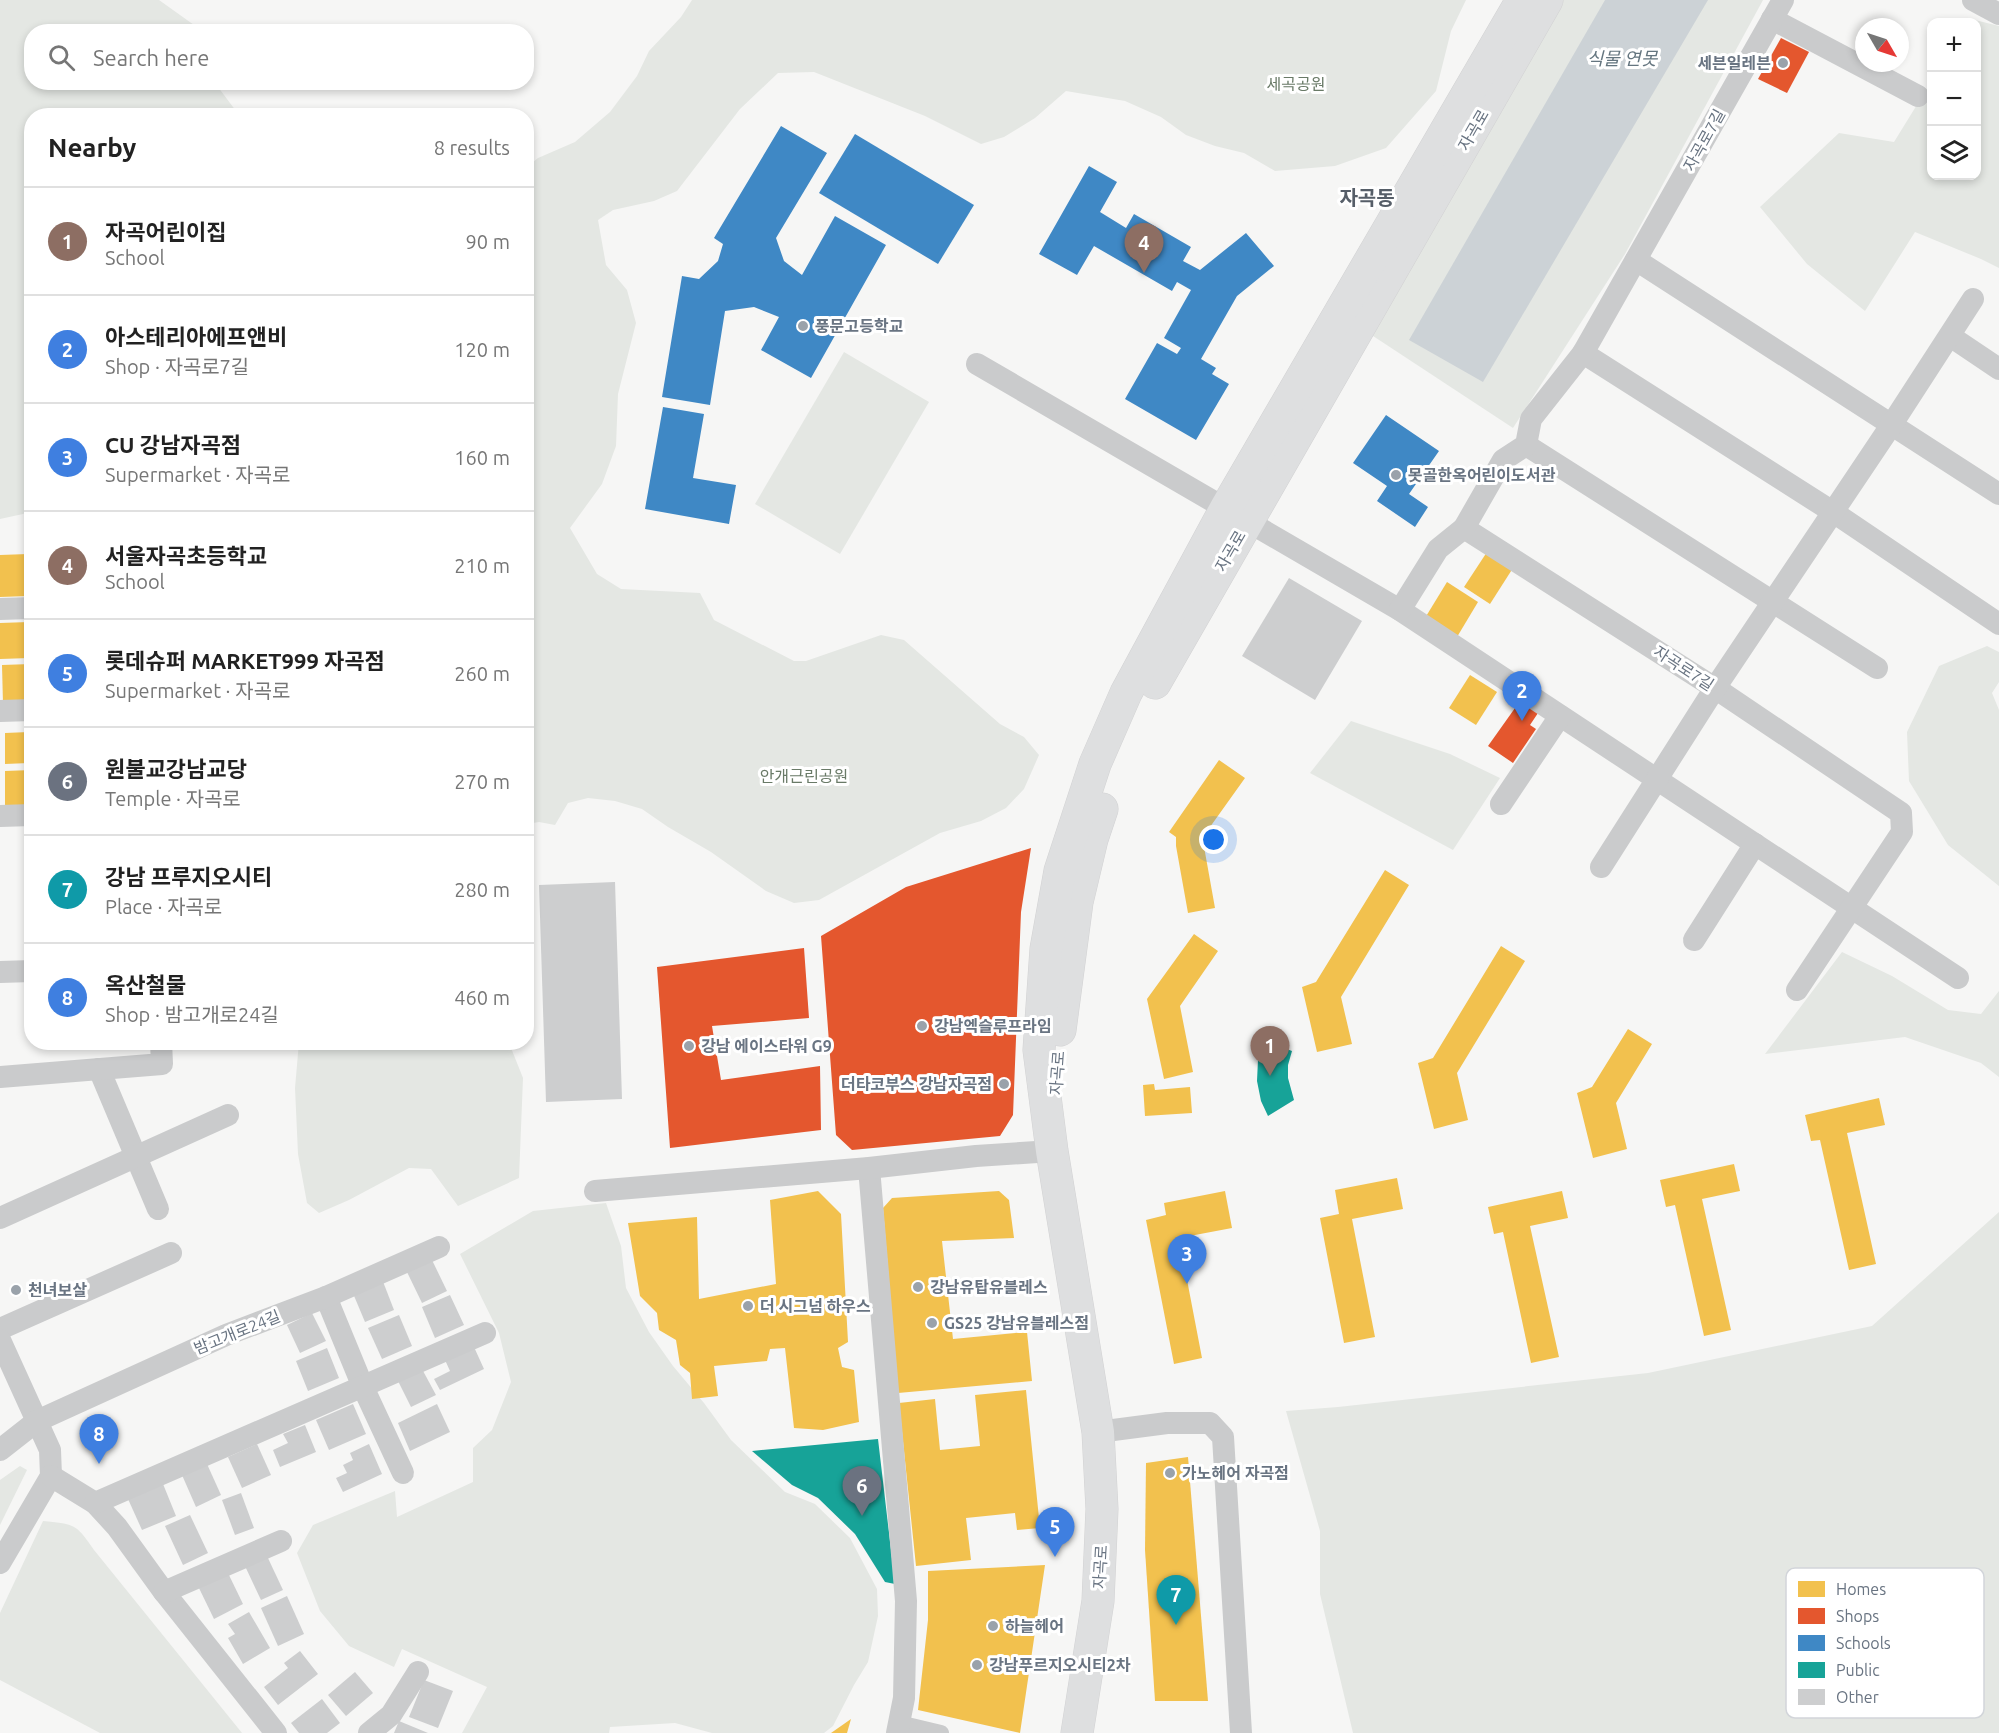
<!DOCTYPE html>
<meta charset="utf-8">
<style>
body{margin:0;font-family:Ubuntu,"Noto Sans KR",sans-serif;background:#f6f6f6;color:#222}
.controls{position:absolute;right:18px;top:18px;display:grid;overflow:hidden;border-radius:12px;box-shadow:0 3px 9px #0003}
.controls button{width:54px;height:54px;display:grid;place-items:center;padding:0;border:0;border-bottom:2px solid #e0e0e0;background:#fff;color:#222;font:30px sans-serif}
.compass{position:absolute;left:1855px;top:18px;width:54px;height:54px;border-radius:50%;background:#fff;box-shadow:0 3px 9px #0003;rotate:129deg}
.you{position:absolute;left:1214px;top:840px;width:21px;height:21px;margin:-15px;border:4px solid #fff;border-radius:50%;background:#1a73e8;box-shadow:0 0 0 9px #1a73e833}
.badge{display:grid;place-items:center;width:39px;height:39px;border-radius:50%;background:#585c5f;color:#fff;font-size:20px;font-weight:700}
.pin{position:absolute;translate:-50% -50px;filter:drop-shadow(0 2px 3px #0008)}
.pin::after{content:'';position:absolute;top:32px;width:21px;height:18px;background:inherit;clip-path:polygon(0 0,100% 0,50% 100%)}
.list{margin:0;padding:0;list-style:none}
h2{display:flex;justify-content:space-between;align-items:center;height:78px;margin:0;padding:0 24px;font-size:26px}
h2 small{font-size:20px;font-weight:400;color:#767676}
.list li{display:grid;grid-template-columns:39px 1fr auto;gap:18px;align-items:center;box-sizing:border-box;height:108px;padding:0 24px;border-top:2px solid #e0e0e0}
.list b{display:block;font-size:22px;white-space:nowrap}
.list p{margin:0;font-size:20px;white-space:nowrap;color:#767676}
.list em{font-size:20px;font-style:normal;color:#767676}
.icon{flex:none;width:33px;height:33px;fill:none;stroke:currentColor;stroke-width:2;stroke-linecap:round;stroke-linejoin:round}
.map{position:relative;flex:none;width:1999px;height:1733px;overflow:hidden}
.search{position:absolute;background:#fff;box-shadow:0 3px 9px #0003;left:24px;top:24px;width:510px;height:66px;display:flex;align-items:center;gap:15px;box-sizing:border-box;padding:0 21px;border-radius:24px;color:#767676;font-size:22px}
.panel{position:absolute;background:#fff;box-shadow:0 3px 9px #0003;left:24px;top:108px;width:510px;height:942px;border-radius:24px}
.map>svg:first-child{display:block}
.green{fill:#e4e7e3}
.water{fill:#ccd2d6}
.homes{fill:#f2c14e}
.shops{fill:#e4572e}
.schools{fill:#3f88c5}
.public{fill:#17a398}
.building{fill:#cdcecf}
.lines{fill:none;stroke-linecap:round;stroke-linejoin:round}
.secondary-casing{stroke:#d2d2d3;stroke-width:33}
.pedestrian{stroke:#cacbcc;stroke-width:16}
.minor{stroke:#cacbcc;stroke-width:22}
.secondary{stroke:#dedfe0;stroke-width:32}
.poi-dot{fill:#9aa2aa;stroke:#fff;stroke-width:2}
.labels{text-anchor:middle;dominant-baseline:central;stroke-width:6;stroke-linejoin:round;paint-order:stroke}
.poi-label{font-size:16px;font-weight:bold;fill:#697482;stroke:#fff;text-anchor:start}
.park-label{font-size:16px;fill:#697a67;stroke:#fff}
.street-label{font-size:16px;fill:#697482;stroke:#fff}
.water-label{font-size:18px;font-style:italic;fill:#64757f;stroke:#fff}
.quarter-label{font-size:20px;font-weight:bold;fill:#565e68;stroke:#fff}
.key{fill:#fff;stroke:#d2d5da;stroke-width:1.5}
.key-label{font-size:16px;fill:#697482}
</style>
<div class="map">
<svg width="1999" height="1733" viewBox="0 0 1999 1733">
<rect width="100%" height="100%" fill="#f6f6f5"/>
<g class="green">
<polygon points="0,0 159,0 194,25 194,31 32,32 32,82 215,83 239,115 32,116 31,510 23,514 0,519"/>
<polygon points="692,0 1466,0 1451,31 1436,91 1386,148 1335,166 1275,171 1244,153 1215,146 1186,135 1161,117 1125,101 1066,91 1035,118 1004,137 981,144 925,116 814,72 778,73 740,109 677,191 654,201 613,210 598,220 606,265 627,290 636,323 618,394 616,446 602,484 570,528 597,574 621,589 700,593 714,620 794,661 806,661 881,635 904,640 1000,724 1024,737 1039,755 1024,789 1006,808 981,821 940,833 819,900 794,903 766,891 711,852 668,827 642,809 615,801 588,798 568,803 555,825 539,822 527,824 527,167 538,158 575,142 610,112 637,76 649,51 681,17"/>
<polygon points="1557,0 1763,0 1625,254 1513,428 1370,334"/>
<polygon points="1971,19 1999,26 1999,268 1981,259 1915,232 1865,311 1807,264 1760,207 1839,133 1894,142 1931,82 1932,176 1976,176 1976,22 1968,22"/>
<polygon points="844,352 929,402 840,554 755,504"/>
<polygon points="1987,646 1999,652 1999,682 1992,693 1999,710 1999,886 1948,845 1909,781 1907,732 1939,666"/>
<polygon points="1351,721 1450,754 1500,778 1453,850 1310,773"/>
<polygon points="1842,952 1892,976 1948,1010 1981,1014 1999,991 1999,1077 1981,1063 1905,1037 1765,1054"/>
<polygon points="299,1042 509,1043 523,1078 519,1178 458,1206 431,1169 409,1168 349,1200 319,1213 307,1203 298,1154 295,1088"/>
<polygon points="606,1203 621,1246 626,1288 649,1332 673,1366 704,1403 731,1440 785,1492 815,1504 850,1538 877,1589 878,1616 868,1662 854,1685 833,1726 824,1733 712,1733 675,1723 610,1727 609,1733 462,1733 487,1687 402,1649 394,1667 349,1646 320,1611 297,1553 313,1525 395,1491 397,1517 473,1482 473,1448 492,1430 511,1382 499,1333 460,1254 533,1211"/>
<polygon points="1999,1212 1999,1733 1353,1733 1320,1594 1320,1531 1286,1411 1338,1407 1648,1373 1872,1326"/>
<polygon points="20,1466 27,1470 0,1525 0,1480"/>
<path d="M43,1521C75,1524 76,1524 94,1550L242,1733H100L0,1680V1613Z"/>
</g>
<polygon class="water" points="1605,0 1708,0 1483,382 1409,340"/>
<g class="homes">
<polygon points="1487,552 1513,568 1490,604 1464,587"/>
<polygon points="28,554 29,596 0,597 0,555"/>
<polygon points="1447,582 1478,602 1457,637 1425,618"/>
<polygon points="29,622 30,658 0,659 0,623"/>
<polygon points="31,664 32,703 3,704 2,665"/>
<polygon points="1470,675 1497,692 1476,725 1449,708"/>
<polygon points="29,732 29,763 5,764 5,733"/>
<polygon points="1219,760 1245,778 1200,841 1203,841 1215,908 1188,913 1176,846 1176,837 1169,832"/>
<polygon points="32,770 32,809 5,810 5,771"/>
<polygon points="1385,870 1409,885 1341,997 1352,1044 1317,1052 1302,987 1316,982"/>
<polygon points="1194,934 1218,951 1180,1006 1193,1072 1164,1079 1147,999"/>
<polygon points="1501,946 1525,961 1457,1073 1468,1120 1434,1129 1418,1063 1433,1058"/>
<polygon points="1628,1029 1652,1044 1616,1103 1627,1149 1593,1158 1577,1093 1592,1087"/>
<polygon points="1154,1084 1155,1090 1190,1087 1192,1113 1145,1116 1143,1085"/>
<polygon points="1879,1098 1885,1125 1847,1133 1876,1264 1849,1270 1820,1140 1811,1141 1805,1115"/>
<polygon points="1734,1164 1740,1191 1702,1199 1731,1330 1704,1336 1675,1205 1666,1207 1660,1180"/>
<polygon points="1397,1178 1403,1209 1352,1219 1375,1337 1344,1343 1320,1218 1339,1214 1335,1190"/>
<polygon points="818,1191 841,1214 848,1342 838,1348 842,1367 854,1370 859,1422 823,1430 794,1428 785,1348 770,1349 767,1361 714,1366 718,1396 692,1399 690,1373 680,1365 676,1340 659,1330 657,1313 640,1296 628,1223 697,1217 699,1299 776,1284 770,1200"/>
<polygon points="999,1191 1009,1200 1014,1238 942,1241 953,1339 1027,1332 1032,1381 898,1393 883,1208 892,1198"/>
<polygon points="1225,1191 1232,1228 1179,1238 1202,1358 1174,1364 1146,1220 1166,1215 1164,1203"/>
<polygon points="1562,1191 1568,1218 1530,1226 1559,1357 1531,1363 1503,1232 1494,1234 1488,1207"/>
<polygon points="1026,1390 1040,1528 1017,1530 1015,1513 966,1518 971,1560 916,1566 899,1403 935,1399 940,1450 980,1446 975,1395"/>
<polygon points="1188,1457 1208,1701 1155,1701 1145,1550 1146,1463"/>
<polygon points="1045,1565 1020,1733 918,1710 928,1620 928,1571"/>
<polygon points="851,1719 847,1733 831,1733"/>
</g>
<g class="shops">
<polygon points="1781,38 1809,52 1787,93 1758,79"/>
<polygon points="1520,701 1538,713 1530,725 1536,729 1513,763 1488,746"/>
<polygon points="1031,848 1021,912 1013,1115 1000,1136 852,1150 836,1135 821,936 906,887"/>
<polygon points="804,948 809,1018 712,1026 721,1080 820,1066 821,1130 670,1148 657,967"/>
</g>
<g class="schools">
<polygon points="781,126 827,153 776,238 784,261 802,275 835,216 886,245 811,378 761,350 779,317 754,307 725,311 710,405 662,397 682,276 699,279 718,261 723,244 714,238"/>
<polygon points="855,134 974,205 938,264 819,193"/>
<polygon points="1089,166 1117,182 1100,212 1126,228 1134,214 1191,247 1183,261 1200,270 1246,233 1274,266 1237,296 1201,359 1216,368 1212,374 1229,384 1196,440 1125,399 1157,343 1177,354 1181,348 1164,338 1191,290 1177,282 1172,291 1094,246 1077,275 1039,254"/>
<polygon points="663,407 704,414 693,478 736,485 729,524 645,509"/>
<polygon points="1386,415 1439,451 1409,494 1428,507 1415,527 1377,501 1387,486 1353,463"/>
</g>
<g class="public">
<polygon points="1263,1040 1292,1051 1288,1065 1288,1078 1294,1100 1268,1116 1261,1101 1257,1081 1258,1060"/>
<polygon points="878,1439 895,1584 885,1582 855,1534 818,1498 792,1485 752,1451"/>
</g>
<g class="building">
<polygon points="1289,578 1362,621 1315,700 1242,656"/>
<polygon points="615,882 622,1099 546,1102 539,885"/>
<polygon points="432,1260 447,1291 422,1303 407,1272"/>
<polygon points="382,1279 394,1310 365,1322 352,1291"/>
<polygon points="450,1295 464,1325 435,1338 422,1307"/>
<polygon points="312,1313 326,1341 300,1353 287,1325"/>
<polygon points="399,1315 412,1346 382,1359 368,1328"/>
<polygon points="474,1347 484,1369 440,1390 434,1379 450,1371 445,1360"/>
<polygon points="327,1348 339,1378 308,1391 296,1361"/>
<polygon points="422,1369 436,1395 411,1407 398,1381"/>
<polygon points="353,1404 366,1434 329,1450 316,1420"/>
<polygon points="437,1404 450,1432 410,1451 398,1423"/>
<polygon points="305,1425 316,1452 280,1467 273,1450 288,1443 283,1434"/>
<polygon points="257,1444 271,1475 242,1488 228,1457"/>
<polygon points="369,1444 382,1474 343,1492 336,1478 347,1473 343,1465 353,1460 350,1453"/>
<polygon points="207,1464 221,1495 196,1507 182,1475"/>
<polygon points="163,1484 176,1516 142,1530 128,1499"/>
<polygon points="241,1493 254,1528 235,1535 222,1500"/>
<polygon points="190,1515 208,1553 183,1565 165,1526"/>
<polygon points="267,1556 283,1590 261,1600 245,1566"/>
<polygon points="227,1571 243,1604 214,1619 198,1586"/>
<polygon points="287,1596 304,1634 278,1646 261,1608"/>
<polygon points="249,1612 270,1648 243,1664 228,1638 235,1634 228,1624"/>
<polygon points="300,1651 318,1674 278,1705 264,1687 288,1668 284,1663"/>
<polygon points="355,1672 373,1693 346,1716 328,1695"/>
<polygon points="424,1680 453,1691 438,1728 409,1717"/>
<polygon points="322,1699 340,1723 327,1733 299,1733 291,1723"/>
<polygon points="399,1721 428,1733 394,1733"/>
</g>
<g class="lines">
<defs>
<g id="secondary">
<polyline points="1155,683 1547,0"/>
<polyline points="1060,1030 1077,902 1092,839 1102,809"/>
<polyline points="1077,1733 1098,1601 1102,1509 1098,1432 1052,1151 1039,1050 1046,949 1060,871 1095,764 1126,693 1226,508 1522,0"/>
</g>
</defs>
<use href="#secondary" class="secondary-casing"/>
<polyline class="pedestrian" points="899,1723 941,1733"/>
<g class="minor">
<polyline points="1973,0 1999,14"/>
<polyline points="1772,19 1918,96"/>
<polyline points="1636,260 1999,494"/>
<polyline points="1950,336 1999,369"/>
<polyline points="1583,353 1833,512 1999,624"/>
<polyline points="977,364 1400,610 1958,978"/>
<polyline points="1526,445 1877,668"/>
<polyline points="1464,528 1715,688 1901,813 1902,832 1797,990"/>
<polyline points="0,609 32,608"/>
<polyline points="1400,610 1438,549 1464,528 1503,460 1526,445 1531,419 1583,353 1783,0"/>
<polyline points="0,711 32,710"/>
<polyline points="1501,804 1560,716"/>
<polyline points="0,816 32,815"/>
<polyline points="1601,867 1715,688 1892,424 1973,299"/>
<polyline points="1694,940 1755,844"/>
<polyline points="0,972 32,971"/>
<polyline points="99,1069 158,1209"/>
<polyline points="0,1077 162,1064 161,1042"/>
<polyline points="869,1168 906,1601 904,1698 897,1733"/>
<polyline points="595,1191 869,1168 976,1156 1052,1151"/>
<polyline points="0,1218 228,1115"/>
<polyline points="326,1297 363,1387 403,1473"/>
<polyline points="0,1329 171,1253"/>
<polyline points="0,1340 50,1450 51,1476 0,1563"/>
<polyline points="1098,1432 1167,1423 1210,1423 1223,1437 1241,1733"/>
<polyline points="0,1450 37,1421 226,1335 326,1297 439,1247"/>
<polyline points="51,1476 95,1503 117,1527 164,1592 276,1733"/>
<polyline points="95,1503 485,1333"/>
<polyline points="164,1592 281,1541"/>
<polyline points="369,1733 391,1715 418,1672"/>
</g>
<use href="#secondary" class="secondary"/>
</g>
<g class="poi-dot">
<circle cx="1783" cy="63" r="6"/>
<circle cx="803" cy="326" r="6"/>
<circle cx="1396" cy="475" r="6"/>
<circle cx="922" cy="1026" r="6"/>
<circle cx="689" cy="1046" r="6"/>
<circle cx="1004" cy="1084" r="6"/>
<circle cx="918" cy="1287" r="6"/>
<circle cx="16" cy="1290" r="6"/>
<circle cx="748" cy="1306" r="6"/>
<circle cx="932" cy="1323" r="6"/>
<circle cx="1170" cy="1473" r="6"/>
<circle cx="993" cy="1626" r="6"/>
<circle cx="977" cy="1665" r="6"/>
</g>
<g class="labels">
<g class="poi-label">
<text x="1771" y="63" text-anchor="end">세븐일레븐</text>
<text x="815" y="326">풍문고등학교</text>
<text x="1408" y="475">못골한옥어린이도서관</text>
<text x="934" y="1026">강남엑슬루프라임</text>
<text x="701" y="1046">강남 에이스타워 G9</text>
<text x="992" y="1084" text-anchor="end">더타코부스 강남자곡점</text>
<text x="930" y="1287">강남유탑유블레스</text>
<text x="28" y="1290">천녀보살</text>
<text x="760" y="1306">더 시그넘 하우스</text>
<text x="944" y="1323">GS25 강남유블레스점</text>
<text x="1182" y="1473">가노헤어 자곡점</text>
<text x="1005" y="1626">하늘헤어</text>
<text x="989" y="1665">강남푸르지오시티2차</text>
</g>
<g class="park-label">
<text x="1296" y="84">세곡공원</text>
<text x="804" y="776">안개근린공원</text>
</g>
<g class="street-label">
<text transform="translate(1473 130) rotate(-60)">자곡로</text>
<text transform="translate(1704 140) rotate(-61)">자곡로7길</text>
<text transform="translate(1230 551) rotate(-60)">자곡로</text>
<text transform="translate(1684 668) rotate(33)">자곡로7길</text>
<text transform="translate(1057 1073) rotate(-86)">자곡로</text>
<text transform="translate(237 1332) rotate(-22)">밤고개로24길</text>
<text transform="translate(1100 1567) rotate(-87)">자곡로</text>
</g>
<g class="water-label">
<text x="1622" y="58">식물 연못</text>
</g>
<g class="quarter-label">
<text x="1367" y="197">자곡동</text>
</g>
</g>
<rect x="1786" y="1568" width="198" height="150" rx="9" class="key"/>
<rect x="1798" y="1581" width="27" height="16" fill="#f2c14e"/>
<rect x="1798" y="1608" width="27" height="16" fill="#e4572e"/>
<rect x="1798" y="1635" width="27" height="16" fill="#3f88c5"/>
<rect x="1798" y="1662" width="27" height="16" fill="#17a398"/>
<rect x="1798" y="1689" width="27" height="16" fill="#cdcecf"/>
<g class="key-label">
<text x="1836" y="1595">Homes</text>
<text x="1836" y="1622">Shops</text>
<text x="1836" y="1649">Schools</text>
<text x="1836" y="1676">Public</text>
<text x="1836" y="1703">Other</text>
</g>
</svg>
<div class="controls">
<button>+</button>
<button>−</button>
<button><svg class="icon" aria-label="layers" viewBox="0 0 24 24"><path d="M12 4l9 5-9 5-9-5zM3 14l9 5 9-5"/></svg></button>
</div>
<svg class="compass" viewBox="-18 -18 36 36"><path d="M0-13l5 13h-10z" fill="#e53935"/><path d="M0 13l5-13h-10z" fill="#767676"/></svg>
<div class="you"></div>
<div class="pin badge" style="left:1270px;top:1076px;background:#8d6e63">1</div>
<div class="pin badge" style="left:1522px;top:721px;background:#3f7fe0">2</div>
<div class="pin badge" style="left:1187px;top:1284px;background:#3f7fe0">3</div>
<div class="pin badge" style="left:1144px;top:273px;background:#8d6e63">4</div>
<div class="pin badge" style="left:1055px;top:1557px;background:#3f7fe0">5</div>
<div class="pin badge" style="left:862px;top:1516px;background:#6b7280">6</div>
<div class="pin badge" style="left:1176px;top:1625px;background:#0f9aa8">7</div>
<div class="pin badge" style="left:99px;top:1464px;background:#3f7fe0">8</div>
<div class="search"><svg class="icon" aria-label="search" viewBox="0 0 24 24"><circle cx="10" cy="10" r="6"/><path d="M15 15l6 6"/></svg>Search here</div>
<section class="panel">
<h2>Nearby<small>8 results</small></h2>
<ul class="list">
<li><span class="badge" style="background:#8d6e63">1</span><div><b>자곡어린이집</b><p>School</p></div><em>90 m</em></li>
<li><span class="badge" style="background:#3f7fe0">2</span><div><b>아스테리아에프앤비</b><p>Shop · 자곡로7길</p></div><em>120 m</em></li>
<li><span class="badge" style="background:#3f7fe0">3</span><div><b>CU 강남자곡점</b><p>Supermarket · 자곡로</p></div><em>160 m</em></li>
<li><span class="badge" style="background:#8d6e63">4</span><div><b>서울자곡초등학교</b><p>School</p></div><em>210 m</em></li>
<li><span class="badge" style="background:#3f7fe0">5</span><div><b>롯데슈퍼 MARKET999 자곡점</b><p>Supermarket · 자곡로</p></div><em>260 m</em></li>
<li><span class="badge" style="background:#6b7280">6</span><div><b>원불교강남교당</b><p>Temple · 자곡로</p></div><em>270 m</em></li>
<li><span class="badge" style="background:#0f9aa8">7</span><div><b>강남 프루지오시티</b><p>Place · 자곡로</p></div><em>280 m</em></li>
<li><span class="badge" style="background:#3f7fe0">8</span><div><b>옥산철물</b><p>Shop · 밤고개로24길</p></div><em>460 m</em></li>
</ul>
</section>
</div>
